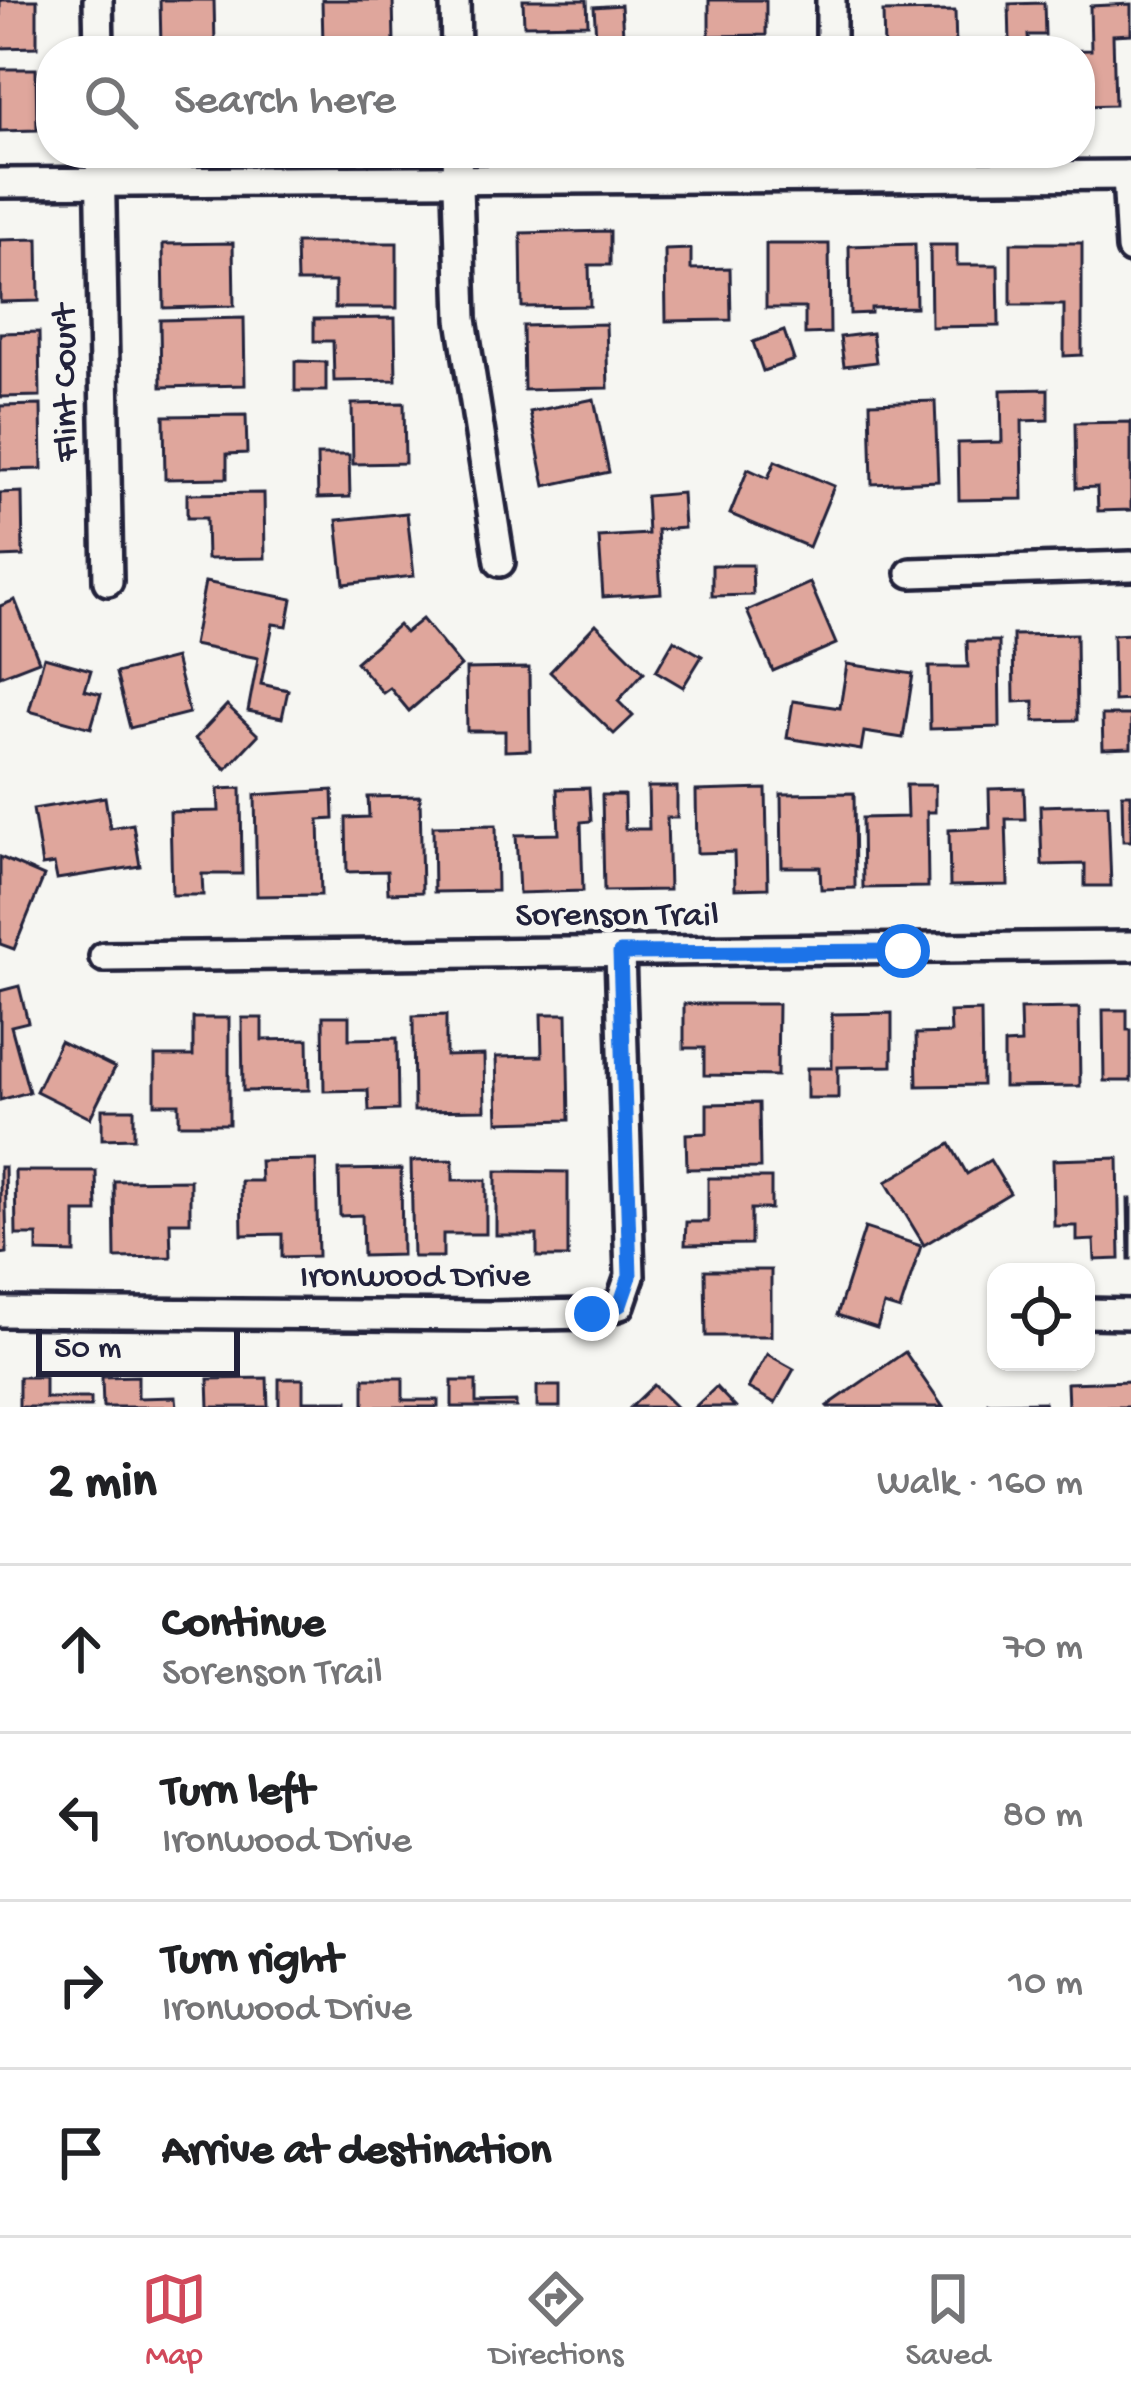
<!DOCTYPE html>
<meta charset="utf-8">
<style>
body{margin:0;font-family:"Gochi Hand",sans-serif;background:#f2f2f2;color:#202124}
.controls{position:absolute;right:36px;bottom:36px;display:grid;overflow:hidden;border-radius:24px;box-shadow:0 3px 9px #0004}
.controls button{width:108px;height:108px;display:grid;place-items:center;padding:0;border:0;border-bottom:3px solid #e0e0e0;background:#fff;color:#202124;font:60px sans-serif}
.scale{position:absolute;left:36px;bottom:30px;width:204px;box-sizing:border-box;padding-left:12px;border:6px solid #22223b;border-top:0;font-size:33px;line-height:42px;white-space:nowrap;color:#22223b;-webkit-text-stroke:9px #f6f6f2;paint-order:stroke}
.stop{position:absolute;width:36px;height:36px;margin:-27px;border:9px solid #1a73e8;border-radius:50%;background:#fff}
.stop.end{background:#1a73e8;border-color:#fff;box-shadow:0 3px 12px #0008}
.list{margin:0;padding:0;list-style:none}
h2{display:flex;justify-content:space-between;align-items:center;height:156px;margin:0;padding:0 48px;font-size:51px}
h2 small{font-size:39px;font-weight:400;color:#757577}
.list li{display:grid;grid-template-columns:78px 1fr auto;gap:36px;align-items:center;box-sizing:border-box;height:168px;padding:0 48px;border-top:3px solid #e0e0e0}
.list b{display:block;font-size:45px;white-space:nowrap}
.list p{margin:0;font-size:39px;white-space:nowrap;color:#757577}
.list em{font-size:39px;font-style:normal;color:#757577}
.icon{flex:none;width:66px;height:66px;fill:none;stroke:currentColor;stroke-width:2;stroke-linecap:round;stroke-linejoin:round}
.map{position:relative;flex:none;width:1131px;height:1407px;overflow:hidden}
.search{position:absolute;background:#fff;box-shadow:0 3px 9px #0004;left:36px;right:36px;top:36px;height:132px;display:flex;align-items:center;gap:30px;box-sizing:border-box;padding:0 42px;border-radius:48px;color:#757577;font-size:45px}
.sheet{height:828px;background:#fff}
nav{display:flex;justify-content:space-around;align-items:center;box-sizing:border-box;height:168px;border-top:3px solid #e0e0e0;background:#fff;font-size:33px;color:#757577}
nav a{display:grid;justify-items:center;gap:6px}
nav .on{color:#d1495b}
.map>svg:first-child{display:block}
.building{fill:#dfa69c;stroke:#22223b;stroke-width:3}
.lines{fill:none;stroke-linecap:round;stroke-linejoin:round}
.street-casing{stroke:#22223b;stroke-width:36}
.street{stroke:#f6f6f2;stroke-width:27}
.route{stroke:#1a73e8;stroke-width:15}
.labels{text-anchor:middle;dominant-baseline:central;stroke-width:9;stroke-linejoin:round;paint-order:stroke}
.street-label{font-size:36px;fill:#22223b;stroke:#f6f6f2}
</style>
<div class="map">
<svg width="1131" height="1407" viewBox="0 0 1131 1407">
<rect width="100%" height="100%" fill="#f6f6f2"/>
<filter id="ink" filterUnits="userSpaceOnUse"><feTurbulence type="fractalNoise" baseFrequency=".00833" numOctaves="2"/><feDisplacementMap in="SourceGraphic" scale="24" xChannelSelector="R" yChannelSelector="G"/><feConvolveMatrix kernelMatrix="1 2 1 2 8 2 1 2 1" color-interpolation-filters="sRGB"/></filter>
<g filter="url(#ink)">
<g class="building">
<polygon points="0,0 37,0 37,47 0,48"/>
<polygon points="160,0 214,0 215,46 161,47"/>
<polygon points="322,0 393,0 394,43 323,45"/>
<polygon points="523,0 587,0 588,24 524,25"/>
<polygon points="709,0 766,0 766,35 709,36"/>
<polygon points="1044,3 1045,35 1028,35 1029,51 965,51 965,46 1010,44 1009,4"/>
<polygon points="1131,4 1131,34 1113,35 1115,105 1080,106 1080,51 1058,51 1091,50 1090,6"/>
<polygon points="621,5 623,35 596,37 594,7"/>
<polygon points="955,11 956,51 884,51 883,12"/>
<polygon points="768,45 768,51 702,51 701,47"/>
<polygon points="0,69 36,69 37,130 0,131"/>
<polygon points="610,231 610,265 589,265 590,306 522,307 521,233"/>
<polygon points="38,239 39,301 0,302 0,240"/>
<polygon points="233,243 234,306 164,308 163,244"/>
<polygon points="296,243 397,243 397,308 335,308 335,282 297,282"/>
<polygon points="1011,243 1082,243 1082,355 1064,356 1064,305 1011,305"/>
<polygon points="766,244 829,244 830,333 805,334 805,308 766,308"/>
<polygon points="915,244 916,307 871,308 871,313 850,314 849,246"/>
<polygon points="930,245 957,245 957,265 998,265 999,326 931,327"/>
<polygon points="691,249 691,269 730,268 731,320 666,321 665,250"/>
<polygon points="244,318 245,385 161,387 160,320"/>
<polygon points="395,318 396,380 334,381 333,341 314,341 314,319"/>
<polygon points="606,324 608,388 524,390 523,326"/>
<polygon points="784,331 794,360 763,371 753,342"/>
<polygon points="39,332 40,396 0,397 0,333"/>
<polygon points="872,333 876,362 844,366 840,337"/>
<polygon points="295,361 326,362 326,391 295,391"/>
<polygon points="1048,389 1048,420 1022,421 1023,499 959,500 958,443 1002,442 1001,390"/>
<polygon points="594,399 609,472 545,486 530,412"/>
<polygon points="935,401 938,481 872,484 870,403"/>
<polygon points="404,403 405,463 353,464 352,404"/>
<polygon points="41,405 42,469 0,470 0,406"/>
<polygon points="246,415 247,453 227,454 227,478 165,479 164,416"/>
<polygon points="1131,422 1131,510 1098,511 1097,487 1076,488 1075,423"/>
<polygon points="317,455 349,455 350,497 318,498"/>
<polygon points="775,461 834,486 809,547 730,514 748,469 768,478"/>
<polygon points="22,492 23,556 0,557 0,493"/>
<polygon points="264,493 265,558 207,559 206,518 187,518 187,494"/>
<polygon points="682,493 684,528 657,530 661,593 603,597 599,537 648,534 646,496"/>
<polygon points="407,513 414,576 344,584 337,520"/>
<polygon points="712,565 752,565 753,595 712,596"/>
<polygon points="205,582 292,599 287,626 273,624 261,684 288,690 282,718 248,711 258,658 193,645"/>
<polygon points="810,583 836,644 773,671 747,611"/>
<polygon points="15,600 39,661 0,676 0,606"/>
<polygon points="422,619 461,666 409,711 390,688 383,693 356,662 398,625 405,633"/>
<polygon points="596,624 644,672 618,701 633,716 614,734 550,672"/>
<polygon points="1076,634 1077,720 1034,721 1034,701 1014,702 1013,635"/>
<polygon points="1131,634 1131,700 1114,701 1113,635"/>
<polygon points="674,640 702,656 683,687 656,671"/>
<polygon points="967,641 999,641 1000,727 930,729 929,667 968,667"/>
<polygon points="44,657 91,670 85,690 101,694 91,728 29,711"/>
<polygon points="175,658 189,713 130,728 116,673"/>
<polygon points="847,664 913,674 903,738 864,732 861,750 787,738 793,701 840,708"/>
<polygon points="529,668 530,750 505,751 505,731 467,731 466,669"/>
<polygon points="227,705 258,735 226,769 195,739"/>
<polygon points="1102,715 1131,715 1131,748 1103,749"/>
<polygon points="906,785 935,785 935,812 927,812 928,887 863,888 862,818 907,817"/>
<polygon points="648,787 677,787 677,818 667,818 669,890 604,891 602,795 624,795 625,829 649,829"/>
<polygon points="241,788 242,874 202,874 203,895 172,895 170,812 219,811 218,789"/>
<polygon points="589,788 591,821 581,822 583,891 519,893 516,835 559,834 557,789"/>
<polygon points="1024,788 1025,819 1006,819 1008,885 950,886 949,830 990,828 989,789"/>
<polygon points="766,789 768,888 735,889 734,852 697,853 696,791"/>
<polygon points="333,790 334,819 319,820 321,895 257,896 255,795"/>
<polygon points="854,793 855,888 821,889 820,867 782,867 781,794"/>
<polygon points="1122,794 1131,794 1131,841 1123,841"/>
<polygon points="420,796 422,892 388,893 387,871 347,872 346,818 369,817 368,797"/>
<polygon points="105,797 110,828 133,824 140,866 57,879 54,864 42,866 33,809"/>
<polygon points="1108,804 1111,886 1085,886 1085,864 1042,865 1040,806"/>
<polygon points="496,825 497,891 434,892 433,826"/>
<polygon points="0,857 44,876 14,949 0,944"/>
<polygon points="19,986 28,1022 11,1026 29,1092 0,1100 0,991"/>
<polygon points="684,1004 778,1004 777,1076 704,1075 704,1048 684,1048"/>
<polygon points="1079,1008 1080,1086 1004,1087 1004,1044 1021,1043 1020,1009"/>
<polygon points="1103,1010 1127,1010 1127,1030 1131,1030 1131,1081 1104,1081"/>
<polygon points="981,1011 982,1085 917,1086 916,1034 951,1033 950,1012"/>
<polygon points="892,1013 892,1066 838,1067 838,1098 807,1098 807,1068 832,1068 832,1014"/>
<polygon points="541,1014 567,1014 569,1120 498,1122 496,1057 542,1056"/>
<polygon points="446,1015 446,1056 484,1055 485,1110 414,1111 413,1016"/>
<polygon points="323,1016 349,1016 349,1039 397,1038 398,1110 369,1111 368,1090 324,1091"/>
<polygon points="193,1018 229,1018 229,1124 179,1124 179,1104 155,1104 155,1056 193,1056"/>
<polygon points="242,1018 262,1018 262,1040 308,1039 309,1090 243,1091"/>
<polygon points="60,1041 115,1068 90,1118 36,1091"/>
<polygon points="759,1103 760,1168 687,1169 686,1134 707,1133 707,1104"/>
<polygon points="102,1109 134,1109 134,1138 102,1139"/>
<polygon points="950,1144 967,1174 990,1160 1010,1193 924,1245 886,1182"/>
<polygon points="1118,1158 1120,1259 1095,1260 1094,1240 1077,1241 1077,1226 1054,1226 1053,1160"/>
<polygon points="316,1160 318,1256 282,1257 282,1234 242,1235 241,1181 261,1181 260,1161"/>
<polygon points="453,1160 453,1180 486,1180 486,1234 443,1234 443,1257 413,1257 411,1161"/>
<polygon points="0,1167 5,1167 7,1253 0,1254"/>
<polygon points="401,1169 402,1255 363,1256 362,1215 340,1216 339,1170"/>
<polygon points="15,1171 96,1171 97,1212 75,1212 75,1253 37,1252 37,1235 16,1235"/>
<polygon points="496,1171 568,1172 568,1257 537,1257 537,1235 496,1235"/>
<polygon points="708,1178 771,1178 771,1209 751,1209 751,1244 685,1245 686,1222 708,1222"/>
<polygon points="190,1180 190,1222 170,1222 171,1257 115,1258 114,1181"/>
<polygon points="1128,1199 1131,1199 1131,1259 1129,1259"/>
<polygon points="865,1228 921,1246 900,1310 884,1305 877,1328 837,1315"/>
<polygon points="705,1270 771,1270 771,1336 706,1336"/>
<polygon points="905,1352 943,1407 828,1407 827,1406"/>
<polygon points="767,1354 794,1369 775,1403 748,1388"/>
<polygon points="138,1376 138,1398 176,1397 177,1407 103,1407 102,1377"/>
<polygon points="19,1377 45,1377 45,1398 91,1398 91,1407 19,1407"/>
<polygon points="267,1378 268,1407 209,1407 208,1379"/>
<polygon points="364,1378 403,1378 403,1400 438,1400 438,1407 364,1407"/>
<polygon points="279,1379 303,1379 303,1401 348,1401 348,1407 279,1407"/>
<polygon points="452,1381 476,1381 476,1403 516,1402 516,1407 452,1407"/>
<polygon points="1131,1381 1131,1407 1068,1407 1067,1383"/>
<polygon points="654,1385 676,1407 631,1407"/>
<rect x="537" y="1386" width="23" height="21"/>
<polygon points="716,1387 735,1407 695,1407"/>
<polygon points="1044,1402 1045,1407 988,1407 988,1403"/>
</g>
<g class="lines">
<defs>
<g id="street">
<polyline points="98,0 99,51"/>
<polyline points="455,0 456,51"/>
<polyline points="831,0 831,51"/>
<polyline points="100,153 108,581"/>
<polyline points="457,153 462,319 500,562"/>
<polyline points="1127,175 1131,249"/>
<polyline points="0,183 1131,175"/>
<polyline points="911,573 1131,566"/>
<polyline points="104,957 1131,946"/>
<polyline points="0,1312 488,1316 592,1314 620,1305 630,1276 620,953"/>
<polyline points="1086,1313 1131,1314"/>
</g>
</defs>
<use href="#street" class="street-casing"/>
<use href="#street" class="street"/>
</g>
</g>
<g class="lines" filter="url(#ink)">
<polyline class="route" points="592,1314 620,1305 630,1276 620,953 903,951"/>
</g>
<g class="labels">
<g class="street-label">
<text transform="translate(68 383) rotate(-91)">Flint Court</text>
<text x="617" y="917">Sorenson Trail</text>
<text x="415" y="1278">Ironwood Drive</text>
</g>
</g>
</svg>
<div class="controls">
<button><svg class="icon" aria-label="locate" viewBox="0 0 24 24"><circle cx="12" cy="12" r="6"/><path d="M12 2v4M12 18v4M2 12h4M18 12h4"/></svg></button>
</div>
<div class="scale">50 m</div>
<div class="stop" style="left:903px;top:951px"></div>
<div class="stop end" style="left:592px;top:1314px"></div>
<div class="search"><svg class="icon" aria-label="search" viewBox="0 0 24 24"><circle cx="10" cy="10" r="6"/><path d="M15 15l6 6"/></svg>Search here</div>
</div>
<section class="sheet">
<h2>2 min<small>Walk · 160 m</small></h2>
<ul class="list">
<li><svg class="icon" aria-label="ahead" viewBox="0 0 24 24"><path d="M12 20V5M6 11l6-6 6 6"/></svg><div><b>Continue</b><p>Sorenson Trail</p></div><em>70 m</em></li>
<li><svg class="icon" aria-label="left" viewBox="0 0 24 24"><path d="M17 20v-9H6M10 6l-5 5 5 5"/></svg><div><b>Turn left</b><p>Ironwood Drive</p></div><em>80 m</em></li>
<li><svg class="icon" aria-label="right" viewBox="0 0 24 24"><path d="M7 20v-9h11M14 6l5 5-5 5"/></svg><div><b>Turn right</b><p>Ironwood Drive</p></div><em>10 m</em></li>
<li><svg class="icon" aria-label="arrive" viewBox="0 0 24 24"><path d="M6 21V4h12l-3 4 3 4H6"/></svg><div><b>Arrive at destination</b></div></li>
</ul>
</section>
<nav>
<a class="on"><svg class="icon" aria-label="map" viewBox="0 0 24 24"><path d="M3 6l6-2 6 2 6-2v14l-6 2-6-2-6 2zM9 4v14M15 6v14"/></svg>Map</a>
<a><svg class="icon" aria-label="directions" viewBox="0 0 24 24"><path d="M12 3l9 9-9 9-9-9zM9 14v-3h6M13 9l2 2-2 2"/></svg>Directions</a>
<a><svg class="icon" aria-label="saved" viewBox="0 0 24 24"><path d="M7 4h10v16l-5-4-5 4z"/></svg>Saved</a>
</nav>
